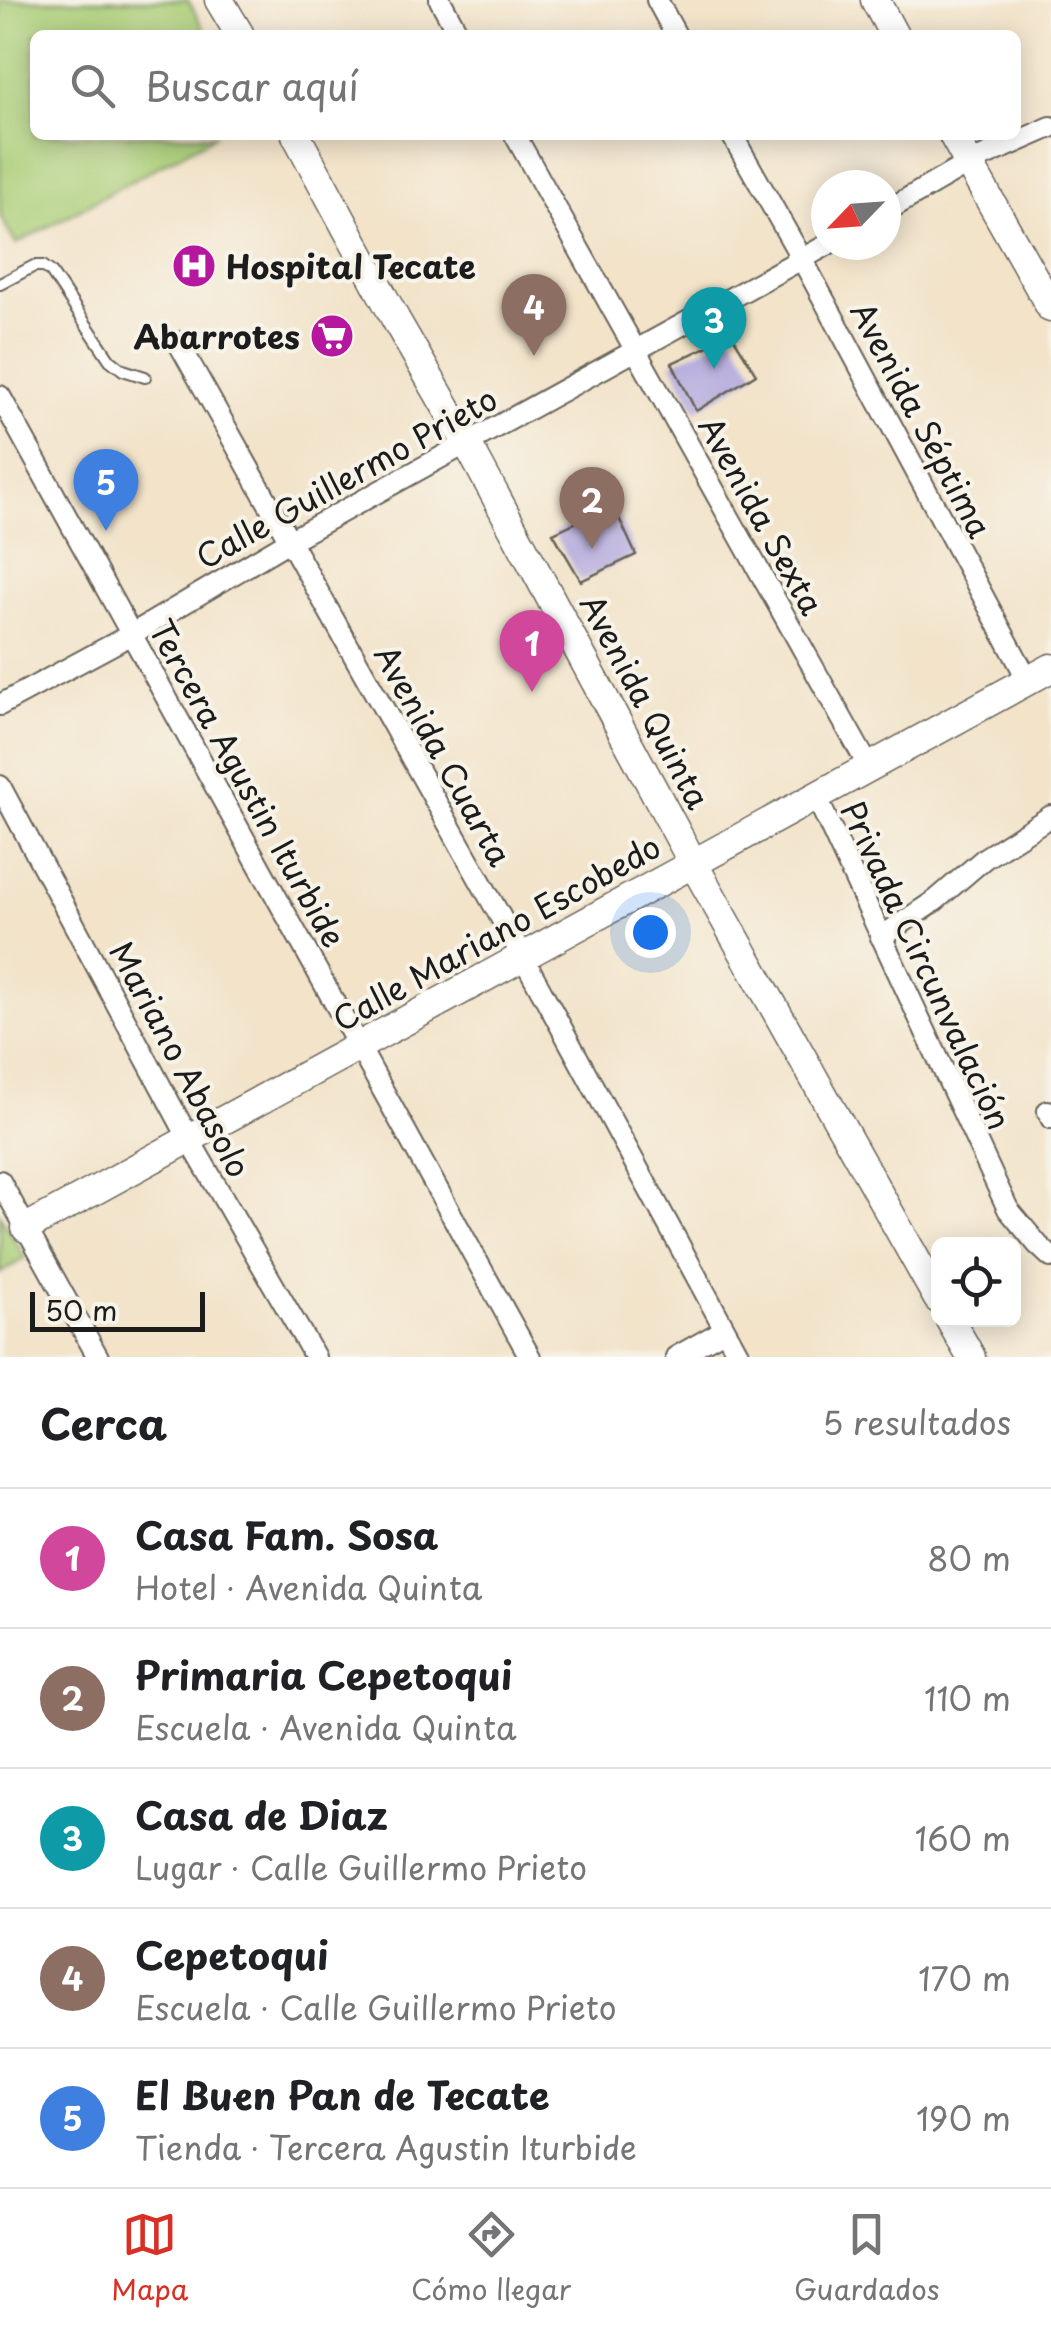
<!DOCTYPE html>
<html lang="es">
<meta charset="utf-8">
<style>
body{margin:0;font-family:"Playpen Sans",sans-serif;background:#f6f6f6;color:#202124}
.controls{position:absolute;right:30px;bottom:30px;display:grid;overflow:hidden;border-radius:15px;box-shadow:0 5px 25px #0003}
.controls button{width:90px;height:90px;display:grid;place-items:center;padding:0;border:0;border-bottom:2px solid #e0e0e0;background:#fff;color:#202124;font:50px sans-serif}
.compass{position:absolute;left:811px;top:170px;width:90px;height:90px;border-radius:50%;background:#fff;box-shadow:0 5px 25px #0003;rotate:245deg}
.scale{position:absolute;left:30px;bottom:25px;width:175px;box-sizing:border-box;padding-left:10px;border:5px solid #1c1c1c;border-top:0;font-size:28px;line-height:35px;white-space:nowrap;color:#1c1c1c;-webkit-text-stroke:8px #f7f3e8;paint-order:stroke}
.you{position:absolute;left:650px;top:932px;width:35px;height:35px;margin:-25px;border:8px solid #fff;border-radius:50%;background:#1a73e8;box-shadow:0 0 0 15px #1a73e833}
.badge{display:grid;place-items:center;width:65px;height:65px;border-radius:50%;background:#d93025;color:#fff;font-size:32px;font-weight:700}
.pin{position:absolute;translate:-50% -82px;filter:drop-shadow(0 2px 5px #0008)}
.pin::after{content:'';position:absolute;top:52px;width:35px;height:30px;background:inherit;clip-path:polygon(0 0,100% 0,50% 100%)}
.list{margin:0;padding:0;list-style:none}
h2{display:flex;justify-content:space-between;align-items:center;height:130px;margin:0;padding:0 40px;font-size:42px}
h2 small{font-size:32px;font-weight:400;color:#757577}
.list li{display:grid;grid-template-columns:65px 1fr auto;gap:30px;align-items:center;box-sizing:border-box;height:140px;padding:0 40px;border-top:2px solid #e0e0e0}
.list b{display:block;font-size:38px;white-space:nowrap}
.list p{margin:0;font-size:32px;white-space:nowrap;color:#757577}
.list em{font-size:32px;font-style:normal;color:#757577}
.icon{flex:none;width:55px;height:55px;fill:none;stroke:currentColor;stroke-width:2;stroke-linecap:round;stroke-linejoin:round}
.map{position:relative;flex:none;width:1051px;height:1357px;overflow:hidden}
.search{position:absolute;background:#fff;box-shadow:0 5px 25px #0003;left:30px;right:30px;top:30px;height:110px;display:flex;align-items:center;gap:25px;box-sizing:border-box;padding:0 35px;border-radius:15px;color:#757577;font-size:38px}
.sheet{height:830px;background:#fff}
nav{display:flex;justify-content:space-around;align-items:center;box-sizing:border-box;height:140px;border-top:2px solid #e0e0e0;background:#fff;font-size:28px;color:#757577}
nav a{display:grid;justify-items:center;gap:5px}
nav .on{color:#d93025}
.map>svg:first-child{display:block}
.green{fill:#a9cd76;stroke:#627449;stroke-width:2.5}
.building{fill:#b7aede}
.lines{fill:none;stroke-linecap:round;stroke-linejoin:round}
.lane-casing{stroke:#676259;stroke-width:14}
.street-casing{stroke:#676259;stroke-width:24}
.secondary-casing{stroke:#676259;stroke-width:31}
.lane{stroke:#fff;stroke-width:10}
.street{stroke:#fff;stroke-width:20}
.secondary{stroke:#fff;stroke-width:28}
.labels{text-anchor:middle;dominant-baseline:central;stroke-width:8;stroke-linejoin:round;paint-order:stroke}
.poi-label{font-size:32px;font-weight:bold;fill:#1c1c1c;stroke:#f7f3e8;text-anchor:start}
.street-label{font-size:32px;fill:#1c1c1c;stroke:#f7f3e8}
</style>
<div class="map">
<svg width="1051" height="1357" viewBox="0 0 1051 1357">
<rect width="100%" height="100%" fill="#f7f3e8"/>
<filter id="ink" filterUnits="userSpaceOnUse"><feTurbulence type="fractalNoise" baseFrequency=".01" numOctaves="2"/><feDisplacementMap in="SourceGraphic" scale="20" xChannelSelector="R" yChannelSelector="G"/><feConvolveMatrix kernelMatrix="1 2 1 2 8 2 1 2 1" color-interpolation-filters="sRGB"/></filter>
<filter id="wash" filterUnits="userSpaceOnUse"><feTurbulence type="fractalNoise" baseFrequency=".0048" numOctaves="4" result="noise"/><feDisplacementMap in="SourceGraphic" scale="40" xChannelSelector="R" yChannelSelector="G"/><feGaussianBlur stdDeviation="2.25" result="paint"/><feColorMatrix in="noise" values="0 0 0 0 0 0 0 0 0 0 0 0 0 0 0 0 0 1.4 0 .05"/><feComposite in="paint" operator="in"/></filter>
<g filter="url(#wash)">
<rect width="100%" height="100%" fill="#f2e3c9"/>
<g class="green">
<polygon points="0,0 188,0 207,35 35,35 35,135 216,135 16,244 0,216"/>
<polygon points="0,1214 25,1258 0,1273"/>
</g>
<g id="blocks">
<g class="building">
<polygon points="732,335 756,374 696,411 672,363"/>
<polygon points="613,505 636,555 581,581 553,533"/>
</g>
</g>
</g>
<g filter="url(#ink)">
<use href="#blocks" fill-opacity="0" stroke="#676259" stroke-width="2.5"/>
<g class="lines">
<defs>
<polyline id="lane" points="0,284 34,266 43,266 51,272 110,360 123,370 145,377"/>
<g id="street">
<polyline points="440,0 459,35"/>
<polyline points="657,0 676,35"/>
<polyline points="515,135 869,767"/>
<polyline points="732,135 802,259 1028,680"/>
<polyline points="886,211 969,163 1051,127"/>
<polyline points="178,342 523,957 740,1357"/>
<polyline points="0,396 530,1357"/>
<polyline points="0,705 132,634 289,541 827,245"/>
<polyline points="0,786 189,1139 315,1357"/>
<polyline points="816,796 1008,1209 1038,1245 1051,1257"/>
<polyline points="881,937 936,900 985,858 1051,816"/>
<polyline points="1048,1111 1051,1118"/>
<polyline points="0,1181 98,1357"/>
<polyline points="676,1357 724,1330"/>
</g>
<g id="secondary">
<polyline points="219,0 240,35"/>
<polyline points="875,0 894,35"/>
<polyline points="296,135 396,320 467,443 693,863 938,1299"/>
<polyline points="953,135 1051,308"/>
<polyline points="26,1228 1051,668"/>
<polyline points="950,1320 971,1357"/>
</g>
</defs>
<use href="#lane" class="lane-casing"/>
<use href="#street" class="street-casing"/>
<use href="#secondary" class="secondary-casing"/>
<use href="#lane" class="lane"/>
<use href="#street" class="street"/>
<use href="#secondary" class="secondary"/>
</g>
</g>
<defs>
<symbol id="hospital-disc" viewBox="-11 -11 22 22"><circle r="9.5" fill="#b5179e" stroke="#f7f3e8"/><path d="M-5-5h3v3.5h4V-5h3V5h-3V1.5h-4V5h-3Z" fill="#fff"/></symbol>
<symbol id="supermarket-disc" viewBox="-11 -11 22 22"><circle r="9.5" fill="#b5179e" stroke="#f7f3e8"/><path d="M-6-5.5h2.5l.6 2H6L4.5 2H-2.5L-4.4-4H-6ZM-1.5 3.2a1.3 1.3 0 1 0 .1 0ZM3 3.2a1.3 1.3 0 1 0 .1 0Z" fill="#fff"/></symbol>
</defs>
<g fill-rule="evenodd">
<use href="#hospital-disc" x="169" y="241" width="50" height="50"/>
<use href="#supermarket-disc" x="307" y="311" width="50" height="50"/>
</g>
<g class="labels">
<g class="poi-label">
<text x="226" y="266">Hospital Tecate</text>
<text x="300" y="336" text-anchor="end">Abarrotes</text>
</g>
<g class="street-label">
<text transform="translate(922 419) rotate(62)">Avenida Séptima</text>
<text transform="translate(346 477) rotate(-29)">Calle Guillermo Prieto</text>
<text transform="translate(762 515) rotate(61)">Avenida Sexta</text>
<text transform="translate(646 701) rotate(62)">Avenida Quinta</text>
<text transform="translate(444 755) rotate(61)">Avenida Cuarta</text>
<text transform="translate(248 783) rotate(61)">Tercera Agustin Iturbide</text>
<text transform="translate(496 932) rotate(-29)">Calle Mariano Escobedo</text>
<text transform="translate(927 965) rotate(65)">Privada Circunvalación</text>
<text transform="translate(181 1059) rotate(62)">Mariano Abasolo</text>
</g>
</g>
</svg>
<div class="controls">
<button><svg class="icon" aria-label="locate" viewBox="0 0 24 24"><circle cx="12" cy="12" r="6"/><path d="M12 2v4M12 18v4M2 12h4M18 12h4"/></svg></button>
</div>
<svg class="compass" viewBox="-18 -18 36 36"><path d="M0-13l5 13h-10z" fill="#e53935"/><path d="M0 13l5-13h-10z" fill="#757577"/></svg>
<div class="scale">50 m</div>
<div class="you"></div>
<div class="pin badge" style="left:532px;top:692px;background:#d1479c">1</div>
<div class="pin badge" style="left:592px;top:549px;background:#8d6e63">2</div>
<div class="pin badge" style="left:714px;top:369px;background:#0f9aa8">3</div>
<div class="pin badge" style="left:534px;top:356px;background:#8d6e63">4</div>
<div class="pin badge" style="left:106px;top:531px;background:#3f7fe0">5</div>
<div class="search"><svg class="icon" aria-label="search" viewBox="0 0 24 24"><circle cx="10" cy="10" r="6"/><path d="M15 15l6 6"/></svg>Buscar aquí</div>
</div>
<section class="sheet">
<h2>Cerca<small>5 resultados</small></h2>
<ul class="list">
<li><span class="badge" style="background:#d1479c">1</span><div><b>Casa Fam. Sosa</b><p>Hotel · Avenida Quinta</p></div><em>80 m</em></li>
<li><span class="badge" style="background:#8d6e63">2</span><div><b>Primaria Cepetoqui</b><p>Escuela · Avenida Quinta</p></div><em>110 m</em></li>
<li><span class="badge" style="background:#0f9aa8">3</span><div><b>Casa de Diaz</b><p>Lugar · Calle Guillermo Prieto</p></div><em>160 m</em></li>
<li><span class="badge" style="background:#8d6e63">4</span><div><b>Cepetoqui</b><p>Escuela · Calle Guillermo Prieto</p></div><em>170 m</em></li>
<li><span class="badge" style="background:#3f7fe0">5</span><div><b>El Buen Pan de Tecate</b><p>Tienda · Tercera Agustin Iturbide</p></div><em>190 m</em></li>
</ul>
</section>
<nav>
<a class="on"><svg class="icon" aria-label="map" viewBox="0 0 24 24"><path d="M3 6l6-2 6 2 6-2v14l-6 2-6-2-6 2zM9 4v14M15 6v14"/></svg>Mapa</a>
<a><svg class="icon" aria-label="directions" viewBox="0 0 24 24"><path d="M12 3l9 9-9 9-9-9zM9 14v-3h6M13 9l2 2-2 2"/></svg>Cómo llegar</a>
<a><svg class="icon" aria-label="saved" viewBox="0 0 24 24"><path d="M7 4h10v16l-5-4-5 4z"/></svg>Guardados</a>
</nav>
